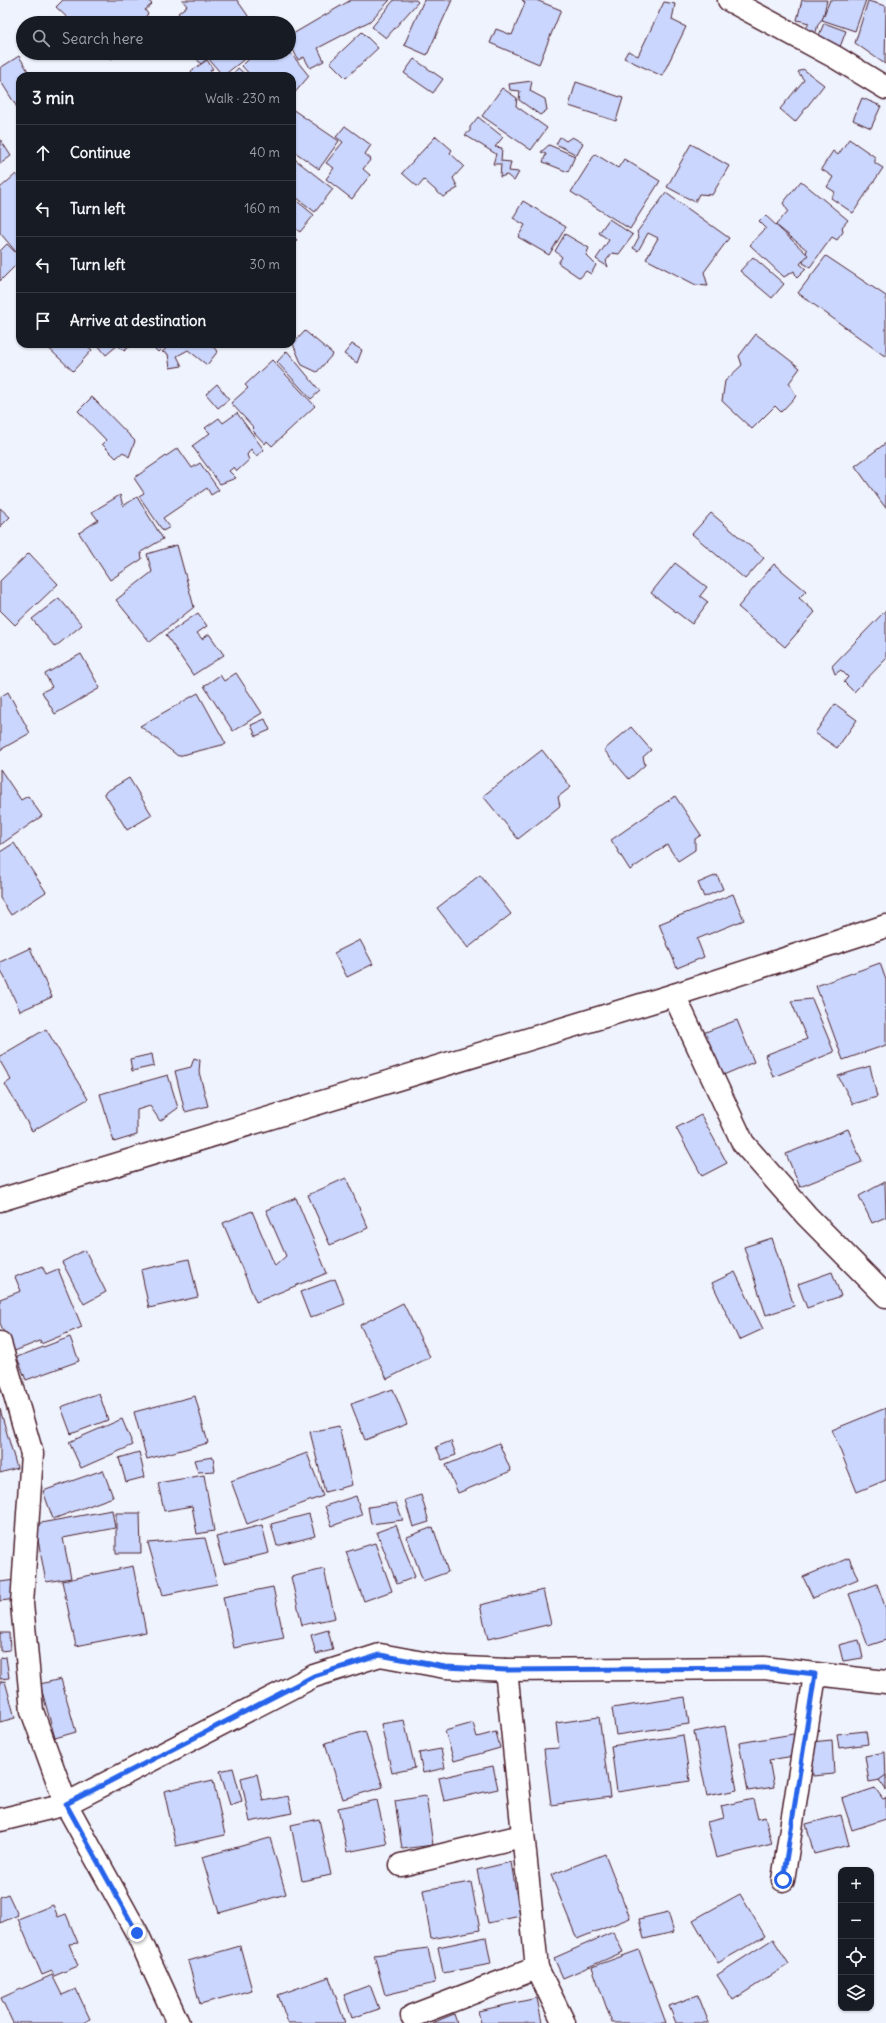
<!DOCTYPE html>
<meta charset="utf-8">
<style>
body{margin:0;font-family:Delius,sans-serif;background:#242831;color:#f1f3f6}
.controls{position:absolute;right:12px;bottom:12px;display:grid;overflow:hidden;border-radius:8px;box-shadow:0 1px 3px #0004}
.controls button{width:36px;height:36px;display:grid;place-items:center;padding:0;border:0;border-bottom:1px solid #363941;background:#171b24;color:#f1f3f6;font:20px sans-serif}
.stop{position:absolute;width:12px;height:12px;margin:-9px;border:3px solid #2563eb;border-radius:50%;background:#fff}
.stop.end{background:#2563eb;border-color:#fff;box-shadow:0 1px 4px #0008}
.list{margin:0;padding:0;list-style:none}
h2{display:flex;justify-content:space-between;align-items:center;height:52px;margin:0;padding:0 16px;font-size:17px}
h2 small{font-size:13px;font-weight:400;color:#9ea1a6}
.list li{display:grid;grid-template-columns:26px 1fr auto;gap:12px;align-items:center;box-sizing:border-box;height:56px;padding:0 16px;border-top:1px solid #363941}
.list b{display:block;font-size:15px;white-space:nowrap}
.list em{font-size:13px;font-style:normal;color:#9ea1a6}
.icon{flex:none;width:22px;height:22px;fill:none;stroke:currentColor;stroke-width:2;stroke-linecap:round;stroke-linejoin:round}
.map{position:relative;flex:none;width:886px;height:2023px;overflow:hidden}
.search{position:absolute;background:#171b24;box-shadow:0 1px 3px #0004;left:16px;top:16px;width:280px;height:44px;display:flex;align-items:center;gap:10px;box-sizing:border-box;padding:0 14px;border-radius:22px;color:#9ea1a6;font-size:15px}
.panel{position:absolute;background:#171b24;box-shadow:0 1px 3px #0004;left:16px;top:72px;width:280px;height:276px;border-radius:12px}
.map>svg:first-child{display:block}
.building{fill:#cad6fd;stroke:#4a1f2b}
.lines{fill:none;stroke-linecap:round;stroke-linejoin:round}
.street-casing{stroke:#4a1f2b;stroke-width:25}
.street{stroke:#fff;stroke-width:22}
.route{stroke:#2563eb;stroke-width:5}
</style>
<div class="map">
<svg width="886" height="2023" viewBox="0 0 886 2023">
<rect width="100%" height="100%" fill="#eff3fe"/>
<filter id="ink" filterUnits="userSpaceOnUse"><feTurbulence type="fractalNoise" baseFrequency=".025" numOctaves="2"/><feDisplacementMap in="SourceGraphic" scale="8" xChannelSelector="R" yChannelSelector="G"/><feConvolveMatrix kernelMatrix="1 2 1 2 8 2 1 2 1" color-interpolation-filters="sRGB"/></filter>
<g filter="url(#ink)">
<g class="building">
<polygon points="63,0 148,0 152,4 145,10 148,14 139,23 73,23 56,7"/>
<polygon points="182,0 237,0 253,23 186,23 178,13 187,6"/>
<polygon points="351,0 390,0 370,21 318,48 324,61 310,68 304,57 298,60 291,45 293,42 291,35"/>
<polygon points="394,0 416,0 418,2 386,38 372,27"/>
<polygon points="424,0 452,0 427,55 404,45"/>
<polygon points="522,0 536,0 561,10 539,64 490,43 496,29 512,35 525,3"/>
<polygon points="802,0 827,0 823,18 818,24 815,36 803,34 809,23 797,20"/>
<polygon points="830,0 866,0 855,31 822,20"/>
<polygon points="868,1 886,6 885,64 855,43"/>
<polygon points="664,2 675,4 672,20 686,27 662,76 624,58 628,51 638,56"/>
<polygon points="824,23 846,31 840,47 818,38"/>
<polygon points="362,32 378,48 346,78 330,62"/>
<polygon points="289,51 309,76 292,96 292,76 251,76 242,66 255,53 259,53 261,56 265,53 289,53"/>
<polygon points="106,53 117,53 112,59"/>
<polygon points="192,53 252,53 223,76 208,58 201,64"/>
<polygon points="19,56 31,76 20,76 20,112 0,80 0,68"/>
<polygon points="414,59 443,79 433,93 404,73"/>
<polygon points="207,60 213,69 210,70 214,76 194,76 191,71"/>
<polygon points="238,68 247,76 231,76"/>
<polygon points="803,69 824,85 795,122 780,109 804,80 798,72"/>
<polygon points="532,81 530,91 545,99 547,110 540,115 519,100 520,91 510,90 509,84"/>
<polygon points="576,82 623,98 616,121 569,106"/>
<polygon points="502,88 517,98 516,106 547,128 531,150 482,116"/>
<polygon points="862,98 881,106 871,128 853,120"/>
<polygon points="292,109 339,141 319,169 292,150"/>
<polygon points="478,117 503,137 495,147 502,148 501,161 511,162 509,171 519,172 514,181 507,175 500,177 501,164 493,164 496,154 465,135 470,131 470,127"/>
<polygon points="345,126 371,145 365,154 371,159 363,169 370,175 352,199 326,179 334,168 326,163 343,142 336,137"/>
<polygon points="436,136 452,150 450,153 464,166 453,178 458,188 443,197 424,180 418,187 402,173"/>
<polygon points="560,137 566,141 572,137 583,143 577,155 556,144"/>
<polygon points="0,139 11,156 0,164"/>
<polygon points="849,139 875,157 875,163 883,168 853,213 831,198 835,192 827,187 833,177 821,169 833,151 838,155"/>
<polygon points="691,144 729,166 712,195 699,194 695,202 667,187"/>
<polygon points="549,145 575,156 568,172 543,162 546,154 541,152"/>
<polygon points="595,154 618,168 624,159 660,181 630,229 571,192"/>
<polygon points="292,157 333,189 315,212 292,194"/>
<polygon points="16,174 20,179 20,250 17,253 0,233 0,188"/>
<polygon points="801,181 848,220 842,227 843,232 837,240 832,237 810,267 803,263 807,250 776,225 788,211 783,203"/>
<polygon points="666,193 729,238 704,272 708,286 696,285 646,259 658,238 648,233 638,251 633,248 639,237 637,232"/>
<polygon points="292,197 314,215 300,232 292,226"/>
<polygon points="523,201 566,227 549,255 518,237 525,225 513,218"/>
<polygon points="765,215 808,255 800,264 806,269 797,278 794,271 784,277 750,245 766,228 759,221"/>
<polygon points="609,219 633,235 619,254 612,253 606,261 608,267 596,259 609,240 599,233"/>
<polygon points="565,234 589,248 586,255 596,265 591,274 586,271 580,278 558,263 562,257 555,251"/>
<polygon points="292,235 297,240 292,244"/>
<polygon points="7,244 20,257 20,261 0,281 0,251"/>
<polygon points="826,256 886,296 886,357 798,293"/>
<polygon points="753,257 784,284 772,298 740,271"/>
<polygon points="305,331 333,354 317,372 302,365 293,344"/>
<polygon points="756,334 800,368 789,383 796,396 781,412 775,406 752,429 722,401 725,381 742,365 739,356"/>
<polygon points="44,344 85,344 92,350 73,371"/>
<polygon points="97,344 133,344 124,351 118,345 106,355"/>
<polygon points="150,344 166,344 158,352"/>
<polygon points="171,344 209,344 218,351 207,365 188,350 177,356 182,366 170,368 168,354 162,352"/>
<polygon points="352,344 362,350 357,363 344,354"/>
<polygon points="287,351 320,391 311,399 277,362"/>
<polygon points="272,360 315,406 272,446 267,441 265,444 252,430 254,428 231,403 248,388 245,385"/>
<polygon points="217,384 229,399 218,408 206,394"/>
<polygon points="92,397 135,441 129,457 123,452 116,458 102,444 106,440 78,411"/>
<polygon points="237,413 264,450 256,456 251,449 247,455 249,460 237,471 234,467 229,471 236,478 220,484 192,446 210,433 205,428 219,418 223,423"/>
<polygon points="886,443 886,507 885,507 855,466"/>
<polygon points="178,448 192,468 200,463 219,490 211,495 207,488 163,518 170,527 163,531 139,496 144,493 134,478"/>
<polygon points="120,495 123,506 137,497 163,539 141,552 142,559 110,580 79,533 98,520 92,512"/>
<polygon points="0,508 10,517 0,527"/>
<polygon points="711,513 764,558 745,579 692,534"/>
<polygon points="177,545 194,607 150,642 116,600 152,572 147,554"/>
<polygon points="29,553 58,584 15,625 0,610 0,581"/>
<polygon points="675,563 707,587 700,596 708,602 692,624 651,593"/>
<polygon points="774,564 806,591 799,598 815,612 785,647 738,607"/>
<polygon points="59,598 82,625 55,647 32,619"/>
<polygon points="886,610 886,659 854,692 844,682 848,677 841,670 835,674 832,666"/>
<polygon points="198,613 207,626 197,633 202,639 209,634 224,655 193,675 166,635"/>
<polygon points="81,654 100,688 55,714 42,692 52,687 45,674"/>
<polygon points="236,673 262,713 233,731 204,686 220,675 224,681"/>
<polygon points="8,692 30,733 0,750 0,697"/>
<polygon points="198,693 226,744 178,756 140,726"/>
<polygon points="835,704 857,720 837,748 815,733"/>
<polygon points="265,719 270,730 256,736 251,725"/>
<polygon points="631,727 651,750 643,757 645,765 629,779 604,750"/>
<polygon points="542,750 571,787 558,797 560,806 518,839 483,796"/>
<polygon points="0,769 21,800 28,796 42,816 0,845"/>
<polygon points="129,778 152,815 127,830 104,793"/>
<polygon points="675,796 701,835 695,839 695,850 678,861 667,845 630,870 611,840"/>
<polygon points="14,843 46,892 11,915 0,898 0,852"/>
<polygon points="480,875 511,914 468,948 437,908"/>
<polygon points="717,875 723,889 704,897 698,883"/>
<polygon points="733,894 744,920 697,939 704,957 677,968 659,924"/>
<polygon points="360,940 373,964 347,977 334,953"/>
<polygon points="30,948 52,997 20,1011 0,968 0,962"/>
<polygon points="880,963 886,980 886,1045 843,1060 816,986"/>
<polygon points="812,999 834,1052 773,1077 765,1055 807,1039 791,1001"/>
<polygon points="737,1020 754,1062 721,1076 703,1033"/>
<polygon points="46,1029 88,1099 32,1131 5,1084 11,1080 0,1061 0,1056"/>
<polygon points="152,1054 154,1066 132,1071 130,1059"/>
<polygon points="194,1058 200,1060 199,1072 208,1106 185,1112 175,1071 191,1067"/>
<polygon points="870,1066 877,1097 853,1104 838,1076"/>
<polygon points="168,1075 178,1108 160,1121 150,1106 137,1110 137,1135 114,1142 100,1094"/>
<polygon points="701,1115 727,1163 702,1176 676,1128"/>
<polygon points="848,1129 862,1162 800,1187 786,1154"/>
<polygon points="346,1178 368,1228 330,1245 308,1195"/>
<polygon points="885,1182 886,1217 872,1223 859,1196"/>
<polygon points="296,1198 327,1273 256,1302 223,1223 252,1211 275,1266 286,1256 266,1210"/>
<polygon points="772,1238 794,1306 766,1315 744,1247"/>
<polygon points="85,1250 106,1292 84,1304 62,1262"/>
<polygon points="189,1259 198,1297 149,1308 141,1270"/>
<polygon points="42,1266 46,1274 58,1269 82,1327 41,1344 40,1341 12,1352 0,1323 0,1299 21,1291 15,1277"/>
<polygon points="735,1272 763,1329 739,1340 712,1283"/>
<polygon points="832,1272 841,1296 807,1308 798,1284"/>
<polygon points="335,1279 345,1304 310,1318 300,1292"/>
<polygon points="403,1303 430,1357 387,1379 360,1325"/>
<polygon points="70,1337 79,1361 26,1380 17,1357"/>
<polygon points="393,1389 407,1424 365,1440 351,1404"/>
<polygon points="99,1393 108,1420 71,1434 61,1407"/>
<polygon points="195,1396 208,1443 147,1459 134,1412"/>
<polygon points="886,1408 886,1480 857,1492 832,1430"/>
<polygon points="0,1409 17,1468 0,1473"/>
<polygon points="122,1419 133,1445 81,1468 69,1442"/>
<polygon points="339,1426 352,1485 325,1492 310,1432"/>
<polygon points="451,1441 456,1455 442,1460 436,1447"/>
<polygon points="499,1443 511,1471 458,1493 446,1465"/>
<polygon points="139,1452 145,1477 126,1482 119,1458"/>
<polygon points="307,1453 323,1496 247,1524 231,1481"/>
<polygon points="213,1457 215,1471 198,1472 194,1460"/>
<polygon points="103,1470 113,1497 53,1519 43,1491"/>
<polygon points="204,1475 214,1531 197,1534 192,1506 164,1511 158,1483"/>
<polygon points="421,1495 429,1522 413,1527 405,1500"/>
<polygon points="356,1496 362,1515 332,1526 325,1506"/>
<polygon points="396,1503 403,1520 371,1524 368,1507"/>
<polygon points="112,1510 115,1528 63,1538 71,1578 46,1582 35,1524"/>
<polygon points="116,1513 140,1513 141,1553 116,1553"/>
<polygon points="309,1514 315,1536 277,1546 271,1524"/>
<polygon points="262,1525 269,1553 224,1564 216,1537"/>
<polygon points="396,1525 415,1577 397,1584 377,1532"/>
<polygon points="433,1527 448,1572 423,1581 407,1537"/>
<polygon points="205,1538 217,1584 163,1595 148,1543"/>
<polygon points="375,1543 392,1591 364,1601 346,1552"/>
<polygon points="849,1558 858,1579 813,1598 803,1577"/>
<polygon points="133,1566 146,1632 76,1646 62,1581"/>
<polygon points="324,1569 335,1618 302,1625 291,1577"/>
<polygon points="15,1580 16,1599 0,1601 0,1582"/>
<polygon points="877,1584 886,1609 886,1640 868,1646 849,1594"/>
<polygon points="273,1587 284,1638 234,1648 223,1597"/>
<polygon points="543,1590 551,1624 488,1639 480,1605"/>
<polygon points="328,1630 333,1650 316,1654 311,1635"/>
<polygon points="0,1633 9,1633 10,1650 0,1651"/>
<polygon points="859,1640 863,1658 843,1661 839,1645"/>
<polygon points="6,1657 9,1678 0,1679 0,1658"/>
<polygon points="61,1679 76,1732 55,1738 40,1684"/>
<polygon points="5,1681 15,1718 0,1722 0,1682"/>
<polygon points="685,1697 689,1724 616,1735 612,1708"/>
<polygon points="599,1717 610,1797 551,1805 544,1749 559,1748 556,1723"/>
<polygon points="404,1720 415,1768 392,1773 381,1724"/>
<polygon points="473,1723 477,1737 496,1732 500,1748 454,1761 445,1731"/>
<polygon points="725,1726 737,1790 707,1796 694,1732"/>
<polygon points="365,1731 383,1787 343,1799 325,1743"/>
<polygon points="866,1731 868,1744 839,1748 837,1734"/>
<polygon points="799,1733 794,1756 769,1760 774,1787 748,1791 739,1743"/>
<polygon points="683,1735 690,1781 617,1792 611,1746"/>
<polygon points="832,1740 834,1774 813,1776 811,1742"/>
<polygon points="441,1749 445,1768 423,1773 419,1753"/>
<polygon points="885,1752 886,1779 869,1782 865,1756"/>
<polygon points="493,1766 498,1789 444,1801 439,1778"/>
<polygon points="233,1768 242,1801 230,1805 220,1771"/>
<polygon points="257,1774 263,1801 288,1796 292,1813 250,1822 241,1778"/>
<polygon points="886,1775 886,1790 879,1780"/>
<polygon points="213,1780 225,1835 176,1846 164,1791"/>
<polygon points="875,1788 883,1799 886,1798 886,1819 852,1830 842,1799"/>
<polygon points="426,1796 433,1845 402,1849 395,1801"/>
<polygon points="753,1799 758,1819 765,1817 772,1844 716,1858 707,1822 724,1818 721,1806"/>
<polygon points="377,1800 387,1844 347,1852 338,1808"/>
<polygon points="841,1815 849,1845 814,1854 806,1824"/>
<polygon points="319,1819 331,1875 302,1881 291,1825"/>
<polygon points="270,1838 286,1894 219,1913 202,1857"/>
<polygon points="605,1854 630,1918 577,1939 551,1875"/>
<polygon points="511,1862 520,1916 488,1923 477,1870"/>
<polygon points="471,1882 480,1930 431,1939 423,1890"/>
<polygon points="8,1894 18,1915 0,1923 0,1897"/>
<polygon points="740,1894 765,1936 718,1963 693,1920"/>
<polygon points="53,1905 58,1917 66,1914 78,1943 69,1944 78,1966 54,1976 52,1971 42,1975 18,1919"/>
<polygon points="668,1912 674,1932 644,1939 639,1919"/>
<polygon points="613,1932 623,1952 563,1978 554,1958"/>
<polygon points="486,1937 491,1964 443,1973 438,1947"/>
<polygon points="773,1939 789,1964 733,2000 717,1975"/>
<polygon points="240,1946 252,1990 200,2004 188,1961"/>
<polygon points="428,1948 435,1983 385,1995 374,1955"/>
<polygon points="639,1950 666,2023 612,2023 592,1967"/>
<polygon points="52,1975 62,1995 76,1989 90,2019 83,2023 13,2023 1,1998"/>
<polygon points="329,1977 345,2023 288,2023 278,1995"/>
<polygon points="370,1985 379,2009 352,2018 344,1995"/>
<polygon points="698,1995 709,2023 676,2023 669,2006"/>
<polygon points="537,1998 542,2023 481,2023 478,2011"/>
<polygon points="454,2014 457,2023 432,2023"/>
</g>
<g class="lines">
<defs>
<g id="street">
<polyline points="729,0 835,57 886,88"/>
<polyline points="674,995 743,1143 807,1216 886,1296"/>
<polyline points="0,1200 674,995 886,926"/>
<polyline points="0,1343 32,1454 22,1604 32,1711 66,1804 137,1933 178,2023"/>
<polyline points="506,1670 537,1968 564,2023"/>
<polyline points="0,1820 66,1804 314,1676 380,1655 445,1667 506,1670 764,1668 886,1682"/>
<polyline points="401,1865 522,1836"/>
<polyline points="783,1880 815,1675"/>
<polyline points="412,2016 537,1968"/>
</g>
</defs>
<use href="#street" class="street-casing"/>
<use href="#street" class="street"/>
</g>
</g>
<g class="lines" filter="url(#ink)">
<polyline class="route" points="137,1933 66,1804 314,1676 380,1655 445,1667 506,1670 764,1668 815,1674 783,1880"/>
</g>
</svg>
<div class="controls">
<button>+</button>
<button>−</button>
<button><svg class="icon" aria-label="locate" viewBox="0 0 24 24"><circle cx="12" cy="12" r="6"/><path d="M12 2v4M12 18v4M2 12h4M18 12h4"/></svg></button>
<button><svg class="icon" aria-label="layers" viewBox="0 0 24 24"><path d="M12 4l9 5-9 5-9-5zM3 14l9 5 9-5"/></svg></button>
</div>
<div class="stop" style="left:783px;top:1880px"></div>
<div class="stop end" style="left:137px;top:1933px"></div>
<div class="search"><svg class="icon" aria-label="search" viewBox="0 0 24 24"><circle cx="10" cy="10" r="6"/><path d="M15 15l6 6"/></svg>Search here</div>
<section class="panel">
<h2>3 min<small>Walk · 230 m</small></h2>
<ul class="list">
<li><svg class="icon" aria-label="ahead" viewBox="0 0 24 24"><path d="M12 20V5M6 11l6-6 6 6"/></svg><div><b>Continue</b></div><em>40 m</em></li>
<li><svg class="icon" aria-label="left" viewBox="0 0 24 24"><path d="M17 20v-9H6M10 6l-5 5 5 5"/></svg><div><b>Turn left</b></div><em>160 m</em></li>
<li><svg class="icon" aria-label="left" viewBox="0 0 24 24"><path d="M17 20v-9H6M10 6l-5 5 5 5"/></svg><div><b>Turn left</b></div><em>30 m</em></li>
<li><svg class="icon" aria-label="arrive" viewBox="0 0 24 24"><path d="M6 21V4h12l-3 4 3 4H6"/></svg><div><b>Arrive at destination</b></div></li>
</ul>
</section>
</div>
